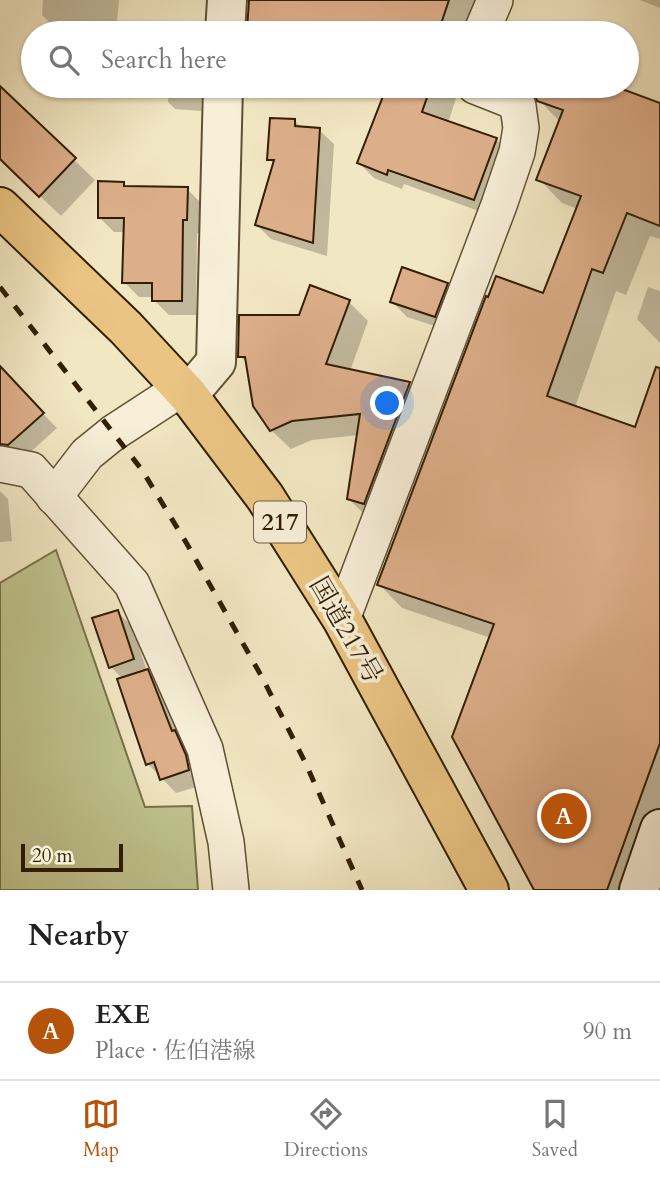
<!DOCTYPE html>
<meta charset="utf-8">
<style>
body{margin:0;font-family:Cardo,"Noto Serif JP",serif;background:#f2f2f2;color:#222}
.scale{position:absolute;left:21px;bottom:18px;width:102px;box-sizing:border-box;padding-left:7px;border:4px solid #311e03;border-top:0;font-size:19px;line-height:24px;white-space:nowrap;color:#311e03;-webkit-text-stroke:5px #f7efd8;paint-order:stroke}
.you{position:absolute;left:388px;top:404px;width:24px;height:24px;margin:-18px;border:5px solid #fff;border-radius:50%;background:#1a73e8;box-shadow:0 0 0 10px #1a73e833}
.badge{display:grid;place-items:center;width:46px;height:46px;border-radius:50%;background:#b45309;color:#fff;font-size:23px;font-weight:700}
.pin{position:absolute;translate:-50% -50%;border:4px solid #fff;box-shadow:0 2px 7px #0006}
.list{margin:0;padding:0;list-style:none}
h2{display:flex;justify-content:space-between;align-items:center;height:91px;margin:0;padding:0 28px;font-size:30px}
h2 small{font-size:23px;font-weight:400;color:#767676}
.list li{display:grid;grid-template-columns:46px 1fr auto;gap:21px;align-items:center;box-sizing:border-box;height:98px;padding:0 28px;border-top:2px solid #e0e0e0}
.list b{display:block;font-size:26px;white-space:nowrap}
.list p{margin:0;font-size:23px;white-space:nowrap;color:#767676}
.list em{font-size:23px;font-style:normal;color:#767676}
.icon{flex:none;width:38px;height:38px;fill:none;stroke:currentColor;stroke-width:2;stroke-linecap:round;stroke-linejoin:round}
.map{position:relative;flex:none;width:660px;height:890px;overflow:hidden}
.search{position:absolute;background:#fff;box-shadow:0 2px 5px #0004;left:21px;right:21px;top:21px;height:77px;display:flex;align-items:center;gap:18px;box-sizing:border-box;padding:0 24px;border-radius:38px;color:#767676;font-size:26px}
.sheet{height:189px;background:#fff}
nav{display:flex;justify-content:space-around;align-items:center;box-sizing:border-box;height:98px;border-top:2px solid #e0e0e0;background:#fff;font-size:19px;color:#767676}
nav a{display:grid;justify-items:center;gap:4px}
nav .on{color:#b45309}
.map>svg:first-child{display:block}
.green{fill:#c0c490;stroke:#78714a;stroke-width:2}
.shadow{fill:#0003}
.building{fill:#ddae8a;stroke:#311e03;stroke-width:2}
.lines{fill:none;stroke-linecap:round;stroke-linejoin:round}
.minor-casing{stroke:#615033;stroke-width:38}
.tertiary-casing{stroke:#615033;stroke-width:42}
.secondary-casing{stroke:#311e03;stroke-width:42}
.trunk-casing{stroke:#311e03;stroke-width:42}
.path{stroke:#311e03;stroke-width:4.5;stroke-dasharray:2 3.5;stroke-linecap:butt}
.minor{stroke:#f7efd8;stroke-width:35}
.tertiary{stroke:#f7efd8;stroke-width:38}
.secondary{stroke:#f7efd8;stroke-width:38}
.trunk{stroke:#e9c482;stroke-width:38}
.rail{stroke:#311e03;stroke-width:5;stroke-dasharray:12 12;stroke-linecap:butt}
.labels{text-anchor:middle;dominant-baseline:central;stroke-width:7;stroke-linejoin:round;paint-order:stroke}
.shield{fill:#f7efd8;stroke:#6c5d43;stroke-width:2}
.shield-label{font-size:24px;font-weight:bold;fill:#311e03}
.street-label{font-size:26px;fill:#311e03;stroke:#f7efd8}
</style>
<div class="map">
<svg width="660" height="890" viewBox="0 0 660 890">
<rect width="100%" height="100%" fill="#f2e7c3"/>
<filter id="stains"><feTurbulence type="fractalNoise" baseFrequency=".00286" numOctaves="4"/><feColorMatrix values="0 0 0 0 .2 0 0 0 0 .09 0 0 0 0 .02 0 0 0 .5 -.17"/></filter>
<radialGradient id="worn" r=".72"><stop offset=".6" stop-color="#630" stop-opacity="0"/><stop offset="1" stop-color="#630" stop-opacity=".3"/></radialGradient>
<polygon class="green" points="56,550 145,807 192,806 198,890 0,890 0,583"/>
<g class="shadow">
<polygon points="43,0 119,0 116,33 57,30 42,15"/>
<polygon points="250,0 476,0 464,33 253,33 249,30"/>
<polygon points="640,0 660,0 660,8"/>
<polygon points="169,86 202,86 201,111 175,109 168,102"/>
<polygon points="388,86 460,86 448,123 496,139 511,155 490,215 404,184 402,189 374,178 359,163"/>
<polygon points="542,86 609,86 660,105 660,239 650,236 626,295 616,291 575,407 636,429 660,397 660,830 638,890 536,890 491,638 402,608 379,584 544,295 578,209 562,203 539,179 560,122 539,100 538,97"/>
<polygon points="0,89 95,180 61,216 0,158"/>
<polygon points="295,121 302,128 319,130 334,144 327,256 271,239 257,225 275,165 269,159"/>
<polygon points="123,184 128,188 187,189 202,204 201,234 197,233 196,315 169,315 154,300 154,297 139,297 124,282 125,232 114,232 99,217"/>
<polygon points="447,285 462,299 450,331 407,317 392,302"/>
<polygon points="648,287 660,291 660,343 637,319"/>
<polygon points="349,302 368,321 350,371 409,384 429,403 368,518 349,499 359,435 312,440 291,449 271,430 248,364 240,356 300,316"/>
<polygon points="0,370 57,428 23,459 0,465"/>
<polygon points="0,491 8,499 12,541 0,542"/>
<polygon points="117,612 132,626 147,671 162,686 203,785 176,793 148,764 123,679 111,667"/>
</g>
<g class="building">
<polygon points="249,0 449,0 438,33 291,33 247,30"/>
<polygon points="0,86 76,158 39,197 0,159"/>
<polygon points="387,86 431,86 422,112 497,138 474,200 388,170 387,175 357,163"/>
<polygon points="524,86 614,86 660,103 660,226 627,213 603,273 592,269 547,396 635,427 656,367 660,368 660,743 607,890 534,890 452,737 494,624 377,585 486,296 488,297 496,276 543,293 581,196 536,180 563,110 537,101 535,95"/>
<polygon points="270,118 295,119 295,126 320,128 313,243 255,225 274,160 267,160"/>
<polygon points="98,181 124,182 124,186 188,187 187,220 183,220 182,301 152,301 152,283 122,283 124,218 98,218"/>
<polygon points="402,267 448,283 435,317 390,302"/>
<polygon points="310,285 350,300 326,364 410,382 364,504 347,499 360,414 292,421 270,431 253,406 245,357 238,357 239,315 299,315"/>
<polygon points="0,366 44,413 8,445 0,444"/>
<polygon points="118,610 134,659 109,668 92,618"/>
<polygon points="148,669 172,731 175,730 186,755 189,770 160,780 154,762 146,765 117,679"/>
</g>
<g class="lines">
<defs>
<g id="minor">
<polyline points="481,33 495,0"/>
<polyline points="0,464 31,470 132,584 205,749 226,842 231,890"/>
<polyline points="54,497 87,454 113,433 182,388"/>
<polyline points="342,619 499,205 517,152 521,128 518,106 508,99 475,86"/>
</g>
<g id="tertiary">
<polyline points="225,33 227,0"/>
<polyline points="188,395 216,362 223,86"/>
</g>
<polyline id="secondary" points="639,890 660,829"/>
<polyline id="trunk" points="0,207 126,328 188,395 265,497 342,619 489,890"/>
</defs>
<use href="#minor" class="minor-casing"/>
<use href="#tertiary" class="tertiary-casing"/>
<use href="#secondary" class="secondary-casing"/>
<use href="#trunk" class="trunk-casing"/>
<polyline class="path" points="400,86 431,96 442,91"/>
<use href="#minor" class="minor"/>
<use href="#tertiary" class="tertiary"/>
<use href="#secondary" class="secondary"/>
<use href="#trunk" class="trunk"/>
<polyline class="rail" points="0,287 142,470 187,544 263,679 306,764 362,890"/>
</g>
<g class="labels">
<rect class="shield" x="254" y="501.5" width="52" height="41" rx="5"/>
<g class="shield-label">
<text x="280" y="522">217</text>
</g>
<g class="street-label">
<text transform="translate(346 630) rotate(60)">国道217号</text>
</g>
</g>
<rect width="100%" height="100%" filter="url(#stains)"/>
<rect width="100%" height="100%" fill="url(#worn)"/>
</svg>
<div class="scale">20 m</div>
<div class="you"></div>
<div class="pin badge" style="left:564px;top:816px">A</div>
<div class="search"><svg class="icon" aria-label="search" viewBox="0 0 24 24"><circle cx="10" cy="10" r="6"/><path d="M15 15l6 6"/></svg>Search here</div>
</div>
<section class="sheet">
<h2>Nearby<small></small></h2>
<ul class="list">
<li><span class="badge">A</span><div><b>EXE</b><p>Place · 佐伯港線</p></div><em>90 m</em></li>
</ul>
</section>
<nav>
<a class="on"><svg class="icon" aria-label="map" viewBox="0 0 24 24"><path d="M3 6l6-2 6 2 6-2v14l-6 2-6-2-6 2zM9 4v14M15 6v14"/></svg>Map</a>
<a><svg class="icon" aria-label="directions" viewBox="0 0 24 24"><path d="M12 3l9 9-9 9-9-9zM9 14v-3h6M13 9l2 2-2 2"/></svg>Directions</a>
<a><svg class="icon" aria-label="saved" viewBox="0 0 24 24"><path d="M7 4h10v16l-5-4-5 4z"/></svg>Saved</a>
</nav>
